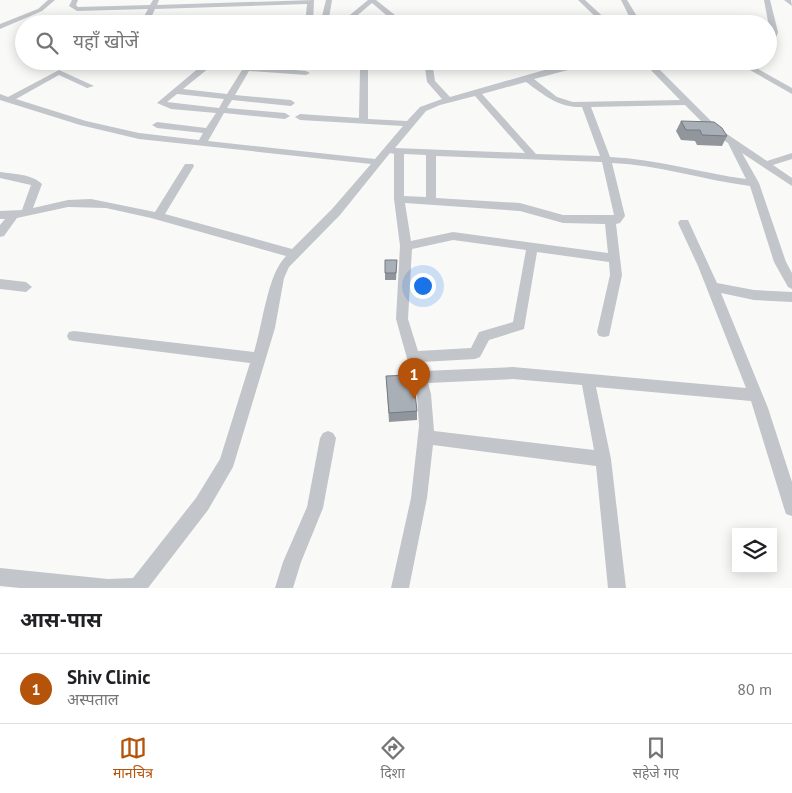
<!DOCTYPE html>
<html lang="hi">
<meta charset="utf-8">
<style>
body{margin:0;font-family:"PT Sans","Noto Sans Devanagari",sans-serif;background:#f2f2f2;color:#202124}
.controls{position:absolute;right:15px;bottom:15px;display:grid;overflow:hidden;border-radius:0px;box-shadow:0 2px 12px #0003}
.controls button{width:45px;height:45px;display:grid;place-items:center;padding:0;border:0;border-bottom:1px solid #e0e0e0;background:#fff;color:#202124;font:25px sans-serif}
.you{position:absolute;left:422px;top:285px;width:18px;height:18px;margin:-12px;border:4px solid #fff;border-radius:50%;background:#1a73e8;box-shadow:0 0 0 8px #1a73e833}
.badge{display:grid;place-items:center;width:32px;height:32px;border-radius:50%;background:#b45309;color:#fff;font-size:16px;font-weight:700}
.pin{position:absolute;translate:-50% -41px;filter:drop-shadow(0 1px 2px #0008)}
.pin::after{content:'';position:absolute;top:26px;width:18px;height:15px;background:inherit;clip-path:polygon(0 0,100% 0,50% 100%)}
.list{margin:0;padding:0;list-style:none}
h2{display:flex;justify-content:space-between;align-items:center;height:65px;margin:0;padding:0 20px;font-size:21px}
h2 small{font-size:16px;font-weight:400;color:#757577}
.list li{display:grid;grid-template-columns:32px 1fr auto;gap:15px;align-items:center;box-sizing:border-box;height:70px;padding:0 20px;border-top:1px solid #e0e0e0}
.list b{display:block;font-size:19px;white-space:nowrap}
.list p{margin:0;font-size:16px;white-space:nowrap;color:#757577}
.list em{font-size:16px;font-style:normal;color:#757577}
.icon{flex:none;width:28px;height:28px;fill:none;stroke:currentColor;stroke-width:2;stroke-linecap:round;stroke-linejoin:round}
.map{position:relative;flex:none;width:792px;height:588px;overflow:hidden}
.search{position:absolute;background:#fff;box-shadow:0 2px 12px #0003;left:15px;right:15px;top:15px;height:55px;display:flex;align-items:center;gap:12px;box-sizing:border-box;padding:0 18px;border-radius:28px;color:#757577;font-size:19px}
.sheet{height:135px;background:#fff}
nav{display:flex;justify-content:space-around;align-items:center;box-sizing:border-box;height:70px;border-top:1px solid #e0e0e0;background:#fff;font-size:14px;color:#757577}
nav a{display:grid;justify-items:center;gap:2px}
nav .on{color:#b45309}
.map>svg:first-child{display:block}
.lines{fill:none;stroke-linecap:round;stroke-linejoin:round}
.minor{fill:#c2c5c9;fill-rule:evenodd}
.wall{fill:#91969d}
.building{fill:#a9afb6;stroke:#767a7f}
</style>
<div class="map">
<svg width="792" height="588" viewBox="0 0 792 588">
<rect width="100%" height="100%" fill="#f9f9f8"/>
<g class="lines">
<g class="minor">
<polygon points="48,0 55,0 42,11 0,29 0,24 38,9"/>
<polygon points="72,0 78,0 76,5 78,7 150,5 153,0 159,0 157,5 314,0 313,24 305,24 307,4 155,9 148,24 140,24 148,9 77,11 69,6"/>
<polygon points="326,0 332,0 328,24 320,24"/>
<polygon points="368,0 376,0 400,19 415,18 426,24 363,24 392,20 372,3 347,24 339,24"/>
<polygon points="578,0 585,0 611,24 603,24"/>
<polygon points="621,0 627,0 638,18 637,20 631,20"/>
<polygon points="764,0 770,0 778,32 773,47 769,49 768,38 770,32"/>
<polygon points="784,0 791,0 792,6"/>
<polygon points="678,18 710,22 713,24 675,22 675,18"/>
<polygon points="555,20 558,20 560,24 552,24 552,20"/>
<path d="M207,61L244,66L247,61H253L252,66L306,71L310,73L306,75L249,71L235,95L291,100L295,103L291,106L232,100L227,108L285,113L290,116L285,119L224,113L208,141L375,159L403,126L300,120L295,117L300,114L359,118L360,69L355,61H363L368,69V119L407,121L420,107L442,99L427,82L424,61H432L435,81L450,97L555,67L584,61H626L622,63L587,65L534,79L557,97L573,102L680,100L642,61H651L718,128L767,161L792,153V159L773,165L792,178V186L742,153L759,183L786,262L792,273V289L788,287L774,262L750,186C703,180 659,165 612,163L625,216L620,223L616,224L622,275L609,336L604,337L599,336L597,332L610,275L609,262L537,252L524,329L489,340L480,357L475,359L422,362L424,371L513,367L746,388L698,266L678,223L680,220H688L717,283L754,290L792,292V302L754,300L721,293L768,408L792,482V516L786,514L784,508L751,401L596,387L611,459L626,588H608L596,466L433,445L427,498L409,588H391L411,498L419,426L417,394L396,319L400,246L394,199V154L390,153L340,215L289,267L284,278L275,328L233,467L208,510L148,588H20L0,586V568L108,579L133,578L196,498L220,459L250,363L74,341L69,340L67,336L69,332L74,331L254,352C263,324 267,275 286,256L151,218L106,208L68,207L17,218L4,236L0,237V225L5,219H0V211L22,210L31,185L0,178V172C13,174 32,174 42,184L33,208L68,200L91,199L155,212L185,164H193L194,166L165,214L292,249L332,209L371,164L139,139L80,125L0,100V94L8,97L59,70L94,86L87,88L59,75L16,99L86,121L139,133L199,140L203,133L157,128L152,125L157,122L206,128L216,113L171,109L157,103ZM209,68L242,70L227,94L183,89ZM526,82C544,95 559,108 582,107L600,156L536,154L482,94ZM177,94L224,99L219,108L167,102ZM475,96L525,153L395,148L426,111L440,105ZM685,105L712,132L728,143L746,179C701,173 657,159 610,157L591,107ZM404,154L426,155V197L404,196ZM436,156L602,162L614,215H563L520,203L436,198ZM405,203L520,211L563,223L605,224L608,253L453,232L411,241ZM453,240L526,250L513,322L479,332L471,348L418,351L408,319L412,249ZM513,379L582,385L594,450L434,431L431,394L428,383Z"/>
<polygon points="734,61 744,61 792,88 792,94"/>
<polygon points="0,279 26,282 32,287 26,292 0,289"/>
<polygon points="328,431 333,433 336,438 323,508 301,562 293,588 275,588 283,562 307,507 320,438 323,433"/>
</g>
</g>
<g class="wall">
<polygon points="681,121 727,136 722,146 697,145 695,141 681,140 676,131"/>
<polygon points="385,260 397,260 396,280 385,280"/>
<polygon points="386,376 417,411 417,420 389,422"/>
</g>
<g class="building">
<polygon points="681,121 714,122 722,128 727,136 702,135 700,130 686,130"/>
<polygon points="385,260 397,260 396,273 385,273"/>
<polygon points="413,375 417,411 389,413 386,376"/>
</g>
</svg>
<div class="controls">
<button><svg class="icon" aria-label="layers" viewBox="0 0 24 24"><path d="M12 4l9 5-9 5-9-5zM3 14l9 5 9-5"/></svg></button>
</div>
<div class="you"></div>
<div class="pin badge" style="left:414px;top:399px">1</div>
<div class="search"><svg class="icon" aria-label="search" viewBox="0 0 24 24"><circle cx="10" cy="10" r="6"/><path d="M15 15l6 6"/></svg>यहाँ खोजें</div>
</div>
<section class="sheet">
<h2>आस-पास<small></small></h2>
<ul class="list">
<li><span class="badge">1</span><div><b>Shiv Clinic</b><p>अस्पताल</p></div><em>80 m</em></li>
</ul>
</section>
<nav>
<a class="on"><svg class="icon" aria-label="map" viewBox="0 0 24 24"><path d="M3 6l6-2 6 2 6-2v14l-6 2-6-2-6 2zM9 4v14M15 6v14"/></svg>मानचित्र</a>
<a><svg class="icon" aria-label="directions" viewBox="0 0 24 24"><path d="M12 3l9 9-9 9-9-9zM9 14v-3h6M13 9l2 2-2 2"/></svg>दिशा</a>
<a><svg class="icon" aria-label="saved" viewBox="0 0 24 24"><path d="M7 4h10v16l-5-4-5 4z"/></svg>सहेजे गए</a>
</nav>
